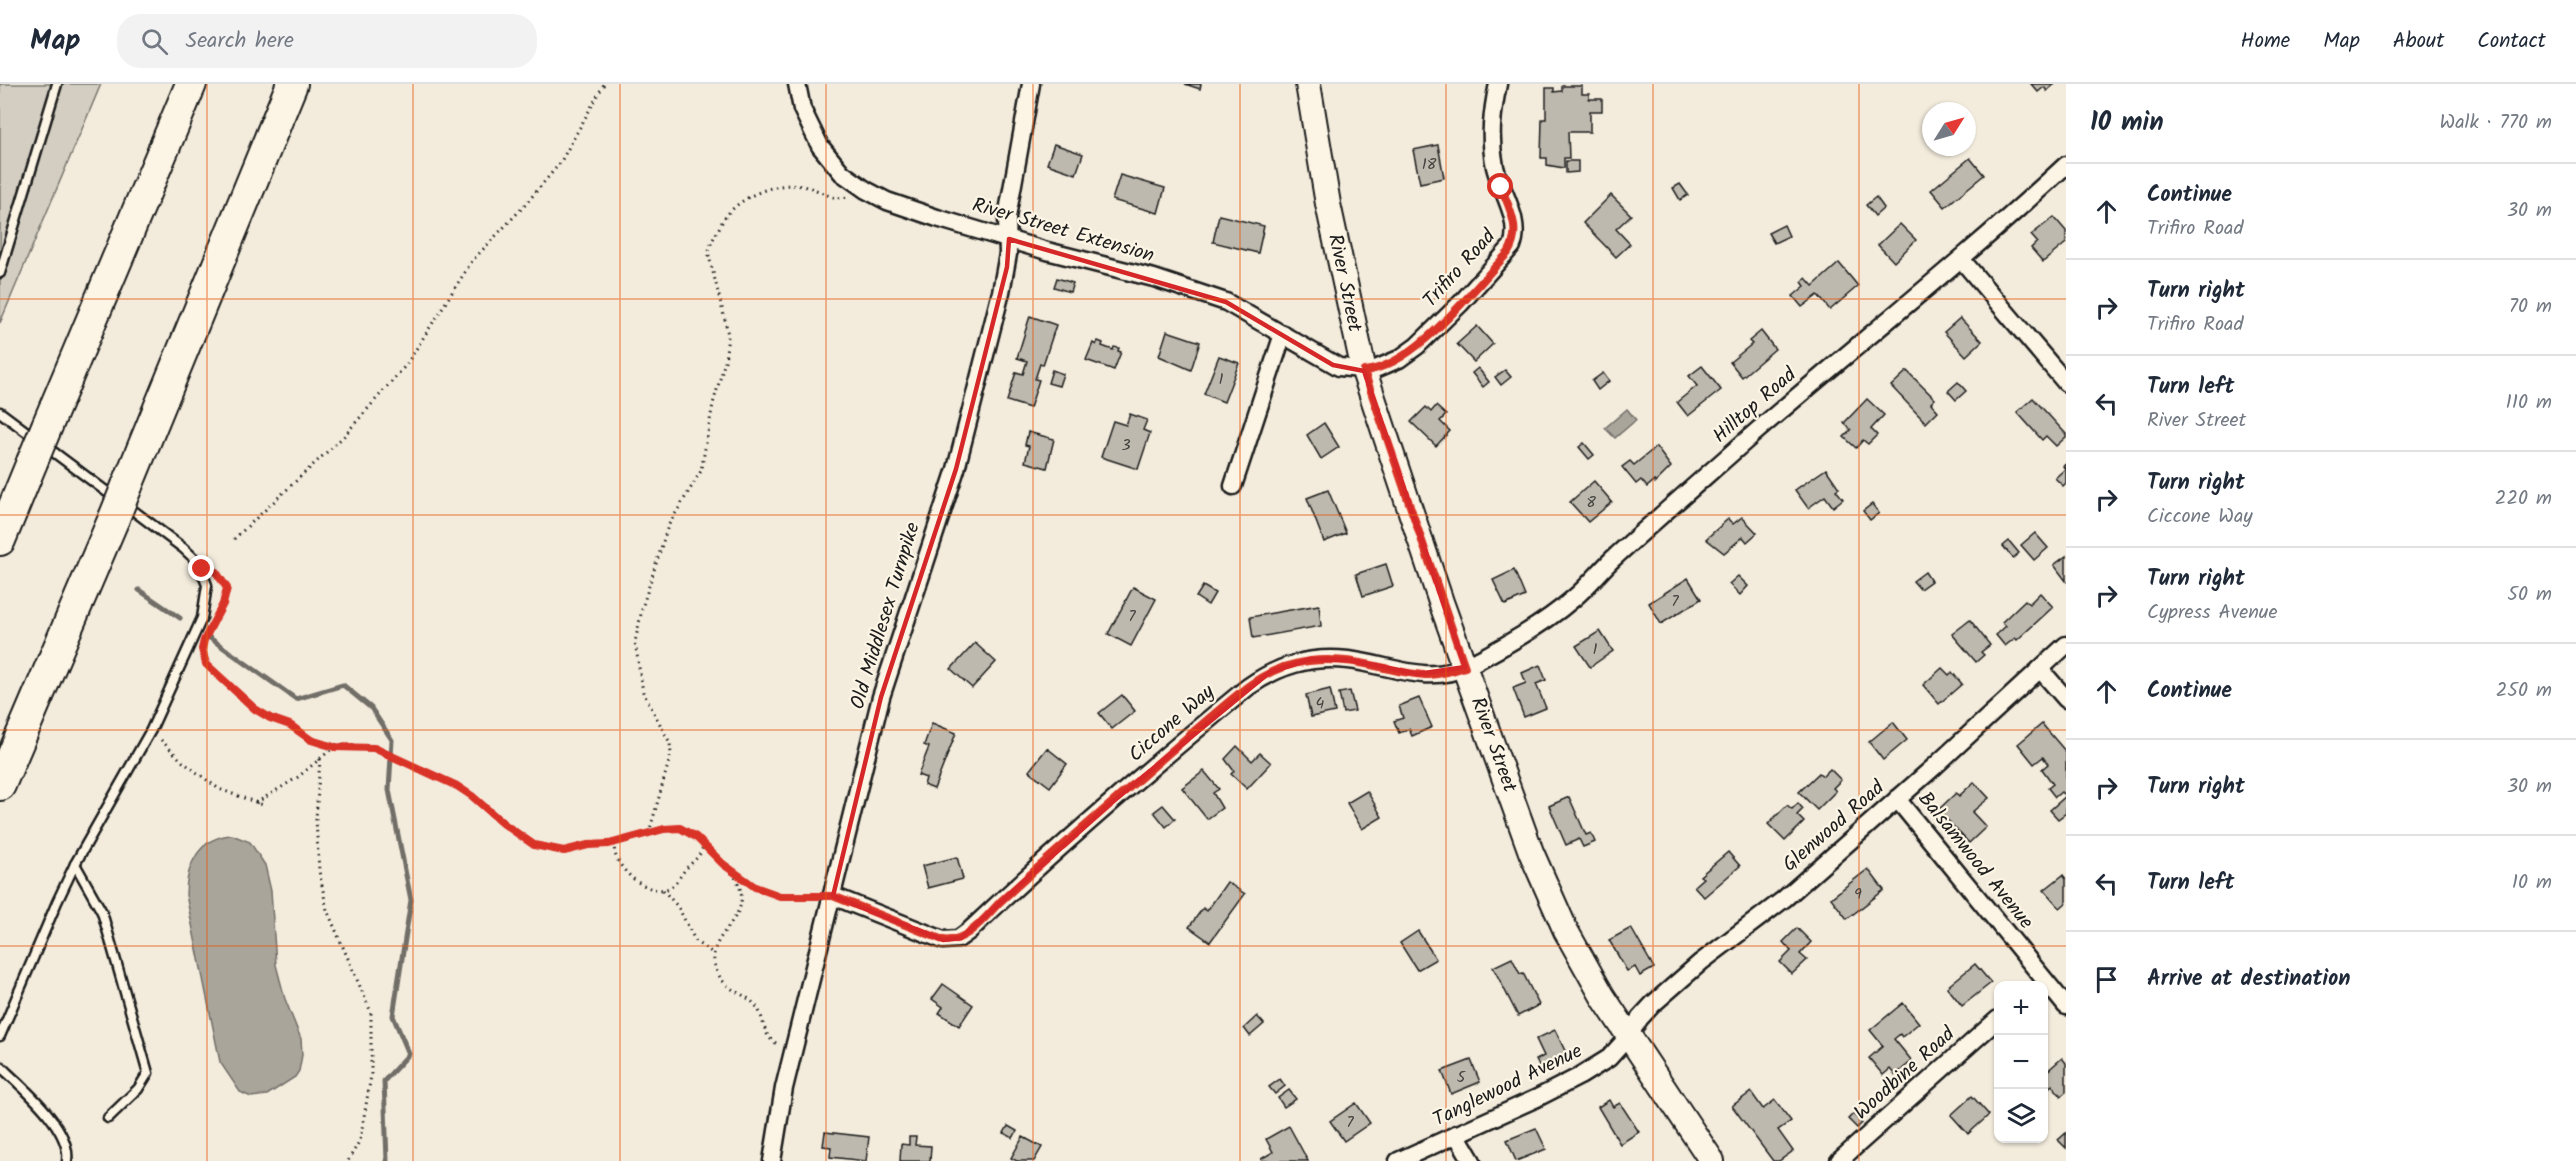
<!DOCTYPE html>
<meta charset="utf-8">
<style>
body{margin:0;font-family:Kalam,sans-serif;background:#f2f2f3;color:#1f2937}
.controls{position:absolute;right:18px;bottom:18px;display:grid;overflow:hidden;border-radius:12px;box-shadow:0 2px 4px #0004}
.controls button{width:54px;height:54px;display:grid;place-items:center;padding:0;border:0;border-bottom:2px solid #e0e1e3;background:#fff;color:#1f2937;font:30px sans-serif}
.compass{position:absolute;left:1922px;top:18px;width:54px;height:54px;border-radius:50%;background:#fff;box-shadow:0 2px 4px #0004;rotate:53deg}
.stop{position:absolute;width:18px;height:18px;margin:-14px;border:4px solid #d93025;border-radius:50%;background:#fff}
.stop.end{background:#d93025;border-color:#fff;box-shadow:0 2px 6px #0008}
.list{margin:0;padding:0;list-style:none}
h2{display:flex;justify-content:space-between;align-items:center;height:78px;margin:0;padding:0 24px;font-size:26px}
h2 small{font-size:20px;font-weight:400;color:#747a83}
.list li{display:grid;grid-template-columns:39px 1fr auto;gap:18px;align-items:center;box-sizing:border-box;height:96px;padding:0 24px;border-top:2px solid #e0e1e3}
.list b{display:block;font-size:22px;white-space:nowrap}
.list p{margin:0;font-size:20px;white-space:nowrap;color:#747a83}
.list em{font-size:20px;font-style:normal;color:#747a83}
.icon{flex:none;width:33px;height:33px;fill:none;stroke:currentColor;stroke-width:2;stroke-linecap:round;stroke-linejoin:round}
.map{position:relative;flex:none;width:2066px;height:1077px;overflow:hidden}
header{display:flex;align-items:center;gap:36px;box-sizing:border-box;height:84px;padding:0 30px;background:#fff;border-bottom:2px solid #e0e1e3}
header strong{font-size:28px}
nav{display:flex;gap:33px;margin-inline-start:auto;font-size:21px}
.search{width:420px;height:54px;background:#f2f2f3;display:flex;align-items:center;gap:15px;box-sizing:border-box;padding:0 21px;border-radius:24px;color:#747a83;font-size:22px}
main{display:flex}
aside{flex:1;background:#fff}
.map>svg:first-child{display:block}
.green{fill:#d3cec1;stroke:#78756e;stroke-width:1.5}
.water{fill:#aaa59b;stroke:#716e68;stroke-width:1.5}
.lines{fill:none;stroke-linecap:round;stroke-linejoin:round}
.stream{stroke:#716e68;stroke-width:5}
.building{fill:#beb9ae;stroke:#1c1c1c;stroke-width:1.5}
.service-casing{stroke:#1c1c1c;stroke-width:13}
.minor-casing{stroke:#1c1c1c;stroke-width:21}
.secondary-casing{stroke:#1c1c1c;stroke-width:28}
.motorway-casing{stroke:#1c1c1c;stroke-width:34}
.path{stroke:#1c1c1c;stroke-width:3;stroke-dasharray:1.5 4.5;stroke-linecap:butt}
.service{stroke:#fcf5e5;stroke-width:8}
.minor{stroke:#fcf5e5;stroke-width:16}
.secondary{stroke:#fcf5e5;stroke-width:24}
.motorway{stroke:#fcf5e5;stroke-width:30}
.motorway-bridge-casing{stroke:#1c1c1c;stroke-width:34;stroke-linecap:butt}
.motorway-bridge{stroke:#fcf5e5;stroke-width:30}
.route{stroke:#d93025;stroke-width:8}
.marked{fill:none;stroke:#d62828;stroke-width:4.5;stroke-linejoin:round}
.grid{fill:none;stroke:#e8590c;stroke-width:1.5;stroke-opacity:0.55}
.labels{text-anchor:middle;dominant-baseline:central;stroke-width:4.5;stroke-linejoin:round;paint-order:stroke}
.number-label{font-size:16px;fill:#444340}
.street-label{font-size:20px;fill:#1c1c1c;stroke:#fcf5e5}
</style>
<header>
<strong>Map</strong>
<div class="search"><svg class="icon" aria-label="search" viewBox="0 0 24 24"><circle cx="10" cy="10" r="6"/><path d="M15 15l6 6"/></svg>Search here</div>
<nav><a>Home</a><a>Map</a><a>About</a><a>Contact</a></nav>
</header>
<main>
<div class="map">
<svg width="2066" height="1077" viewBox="0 0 2066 1077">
<rect width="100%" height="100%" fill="#f3ecdd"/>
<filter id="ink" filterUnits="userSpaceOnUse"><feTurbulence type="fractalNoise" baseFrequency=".0167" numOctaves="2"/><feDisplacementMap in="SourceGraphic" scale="12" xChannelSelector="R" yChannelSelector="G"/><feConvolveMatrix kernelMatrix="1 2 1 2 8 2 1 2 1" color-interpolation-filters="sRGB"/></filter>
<g filter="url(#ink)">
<polygon class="green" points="0,0 101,0 0,239"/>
<g class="water">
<polygon points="1627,325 1636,336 1615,354 1605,344"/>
<path d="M232,751L250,758L265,781L271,807L276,881L285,915L301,955L302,971L299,987L295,993L267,1011L251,1013L240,1008L220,978L186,811C186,780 200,753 232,751Z"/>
</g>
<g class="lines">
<g class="stream">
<polyline points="139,506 180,534"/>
<polyline points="207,552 296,615 343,601 371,624 392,656 389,706 411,816 393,932 409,970 384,997 387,1077"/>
</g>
</g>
<g class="building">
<polygon points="1185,0 1201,0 1200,5"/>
<polygon points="2031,0 2054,0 2047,7 2044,3 2038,8"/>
<polygon points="1562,2 1582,2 1582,10 1589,10 1589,15 1602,15 1602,27 1590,27 1590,48 1568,48 1569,74 1564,74 1564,84 1547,81 1547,74 1541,74 1542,35 1546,35 1546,4 1554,4 1554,8 1562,7"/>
<polygon points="1054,60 1083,70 1076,90 1047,80"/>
<polygon points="1438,61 1444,94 1420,99 1413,66"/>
<polygon points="1970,74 1984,91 1945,123 1931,106"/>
<polygon points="1566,77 1578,77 1578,88 1566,89"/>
<polygon points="1120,91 1165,104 1158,129 1112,116"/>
<polygon points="1680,100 1688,111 1680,116 1673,104"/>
<polygon points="1611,111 1631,131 1616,145 1630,160 1616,173 1583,139"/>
<polygon points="1876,113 1884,124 1875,132 1866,121"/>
<polygon points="1219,131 1264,142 1258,169 1213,158"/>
<polygon points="2054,133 2066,147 2066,159 2043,178 2031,164 2037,158 2031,151"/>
<polygon points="1900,140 1916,156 1894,178 1878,161"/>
<polygon points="1784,141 1789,152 1774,159 1768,149"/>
<polygon points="1839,179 1858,202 1830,226 1818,211 1802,223 1793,212 1805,202 1802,198 1806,194 1813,202"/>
<polygon points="1057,194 1073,199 1070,208 1054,203"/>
<polygon points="1030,232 1056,241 1043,281 1040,280 1035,295 1039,296 1030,324 1007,317 1016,288 1023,290 1027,277 1017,274"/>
<polygon points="1960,234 1982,257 1966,272 1944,248"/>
<polygon points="1477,242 1493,260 1474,278 1457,260"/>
<polygon points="1167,247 1200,258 1191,286 1159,272"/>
<polygon points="1761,247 1775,265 1742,293 1730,278 1752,260 1749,257"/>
<polygon points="1098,257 1103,259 1102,262 1113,266 1114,263 1119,264 1118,267 1121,268 1114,286 1086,276 1093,259 1096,261"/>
<polygon points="1219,272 1239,279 1224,318 1204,310"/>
<polygon points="1702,282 1721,306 1688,332 1677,318 1697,302 1689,292"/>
<polygon points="1478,284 1489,298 1483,303 1472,289"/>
<polygon points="1052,286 1063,290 1059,302 1048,299"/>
<polygon points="1505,286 1511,293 1501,301 1495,293"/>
<polygon points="1907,287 1935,315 1931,319 1938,327 1926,339 1891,302"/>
<polygon points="1603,289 1609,297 1598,306 1592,297"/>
<polygon points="1958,298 1966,307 1956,316 1948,307"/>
<polygon points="2033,314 2066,350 2066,353 2056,362 2046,352 2042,356 2017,328"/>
<polygon points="1867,315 1884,331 1871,345 1877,351 1868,360 1863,356 1856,364 1844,353 1851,346 1844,339"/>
<polygon points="1436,322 1446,331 1440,337 1450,347 1436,362 1411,338 1426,323 1431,328"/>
<polygon points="1130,330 1147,336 1143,346 1150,349 1138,385 1101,373 1113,337 1126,341"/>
<polygon points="1324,339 1339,363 1321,375 1307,351"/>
<polygon points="1028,348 1054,355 1047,384 1025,378 1029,362 1025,361"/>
<polygon points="1584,359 1594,371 1589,375 1579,363"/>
<polygon points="1656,363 1671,383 1655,399 1654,397 1647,403 1641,396 1636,400 1622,383 1630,377 1634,381"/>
<polygon points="2066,380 2066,399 2063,402 2055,394 2065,385 2063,382"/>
<polygon points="1826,385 1839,404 1836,406 1843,415 1833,423 1825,412 1808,424 1795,406"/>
<polygon points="1594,397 1612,418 1588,438 1570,418"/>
<polygon points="1328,406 1346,449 1324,458 1307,414"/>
<polygon points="1872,420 1879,429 1870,436 1863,427"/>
<polygon points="1742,433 1757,449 1747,458 1743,453 1724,469 1706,455 1728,435 1733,440"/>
<polygon points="2035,449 2048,464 2034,476 2021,461"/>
<polygon points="2009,457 2019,469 2013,474 2003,462"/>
<polygon points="2066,472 2066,497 2054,481"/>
<polygon points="1386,480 1393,502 1363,512 1356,490"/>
<polygon points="1514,486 1525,512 1505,521 1493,496"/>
<polygon points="1925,488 1931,497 1920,505 1913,497"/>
<polygon points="1738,492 1748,502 1740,511 1729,500"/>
<polygon points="1688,494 1701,515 1661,540 1649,519"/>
<polygon points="1203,502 1215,509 1208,521 1196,513"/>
<polygon points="1133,503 1156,515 1131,562 1108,550"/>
<polygon points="2040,509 2053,523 2017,556 2015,554 2005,562 1996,551 2006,542 2002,538 2025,516 2029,520"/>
<polygon points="1319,521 1321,542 1253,554 1250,533"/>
<polygon points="1970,536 1990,561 1981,568 1984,571 1976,578 1952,550"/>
<polygon points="1600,547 1613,567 1590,583 1576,562"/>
<polygon points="975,559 996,578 972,604 951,585"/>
<polygon points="1540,581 1546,596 1536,600 1546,624 1524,633 1513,604 1526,599 1522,589"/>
<polygon points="1942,584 1949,591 1952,588 1962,600 1939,620 1923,601"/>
<polygon points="1330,605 1335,628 1311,633 1306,611"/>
<polygon points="1350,607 1355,627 1343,629 1339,609"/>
<polygon points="1122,611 1135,627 1112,645 1099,629"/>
<polygon points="1419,614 1432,643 1412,652 1409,645 1399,649 1394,637 1403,634 1399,622"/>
<polygon points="1893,638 1907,656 1883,676 1869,658"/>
<polygon points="932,639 956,649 934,705 924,701 926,694 918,691 929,663 924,661"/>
<polygon points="2042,640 2066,668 2066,708 2063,710 2061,708 2055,713 2048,704 2053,700 2042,685 2048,680 2043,673 2034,680 2018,660"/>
<polygon points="1237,662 1252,677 1260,669 1271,679 1247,705 1231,690 1234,687 1225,675"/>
<polygon points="1047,664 1067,680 1050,703 1029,687"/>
<polygon points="1830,685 1841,696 1833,704 1836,707 1817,726 1799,708 1819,689 1823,692"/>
<polygon points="1204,687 1219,705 1213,709 1222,724 1207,735 1182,704"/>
<polygon points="1974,698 1989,714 1972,728 1986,743 1969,759 1938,726 1956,709 1959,712"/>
<polygon points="1367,707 1382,733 1362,745 1347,719"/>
<polygon points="2066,712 2066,729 2058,735 2050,726"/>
<polygon points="1569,713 1586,751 1591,749 1595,758 1583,763 1579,755 1566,761 1549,722"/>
<polygon points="1798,719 1803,725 1797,731 1804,738 1785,757 1768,740 1787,721 1792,725"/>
<polygon points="1163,721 1175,735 1166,743 1154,728"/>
<polygon points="1728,768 1740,782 1704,813 1694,802 1703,794 1700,792"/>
<polygon points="957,773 963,795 928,804 922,782"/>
<polygon points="1868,785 1884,806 1847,835 1831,814"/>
<polygon points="2063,791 2066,795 2066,819 2060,824 2044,806"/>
<polygon points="1227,798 1245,810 1210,858 1189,843 1203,824 1207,827"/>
<polygon points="1631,844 1654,884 1640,892 1635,883 1627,887 1609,856"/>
<polygon points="1797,844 1811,858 1800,870 1807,876 1792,890 1780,878 1791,867 1783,858"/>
<polygon points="1418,847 1436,875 1417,886 1400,859"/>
<polygon points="1512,874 1520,890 1523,889 1539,921 1518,932 1493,883"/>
<polygon points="1975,880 1991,899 1962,922 1947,903"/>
<polygon points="943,900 973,921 959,942 939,929 943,923 932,915"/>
<polygon points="1903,919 1919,939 1902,953 1900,950 1894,955 1912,977 1895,991 1890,985 1883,991 1869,974 1883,962 1870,946"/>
<polygon points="1257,932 1264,940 1250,952 1244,944"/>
<polygon points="1555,946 1567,971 1553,978 1555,982 1542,988 1536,976 1544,972 1536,955"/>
<polygon points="2062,974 2066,979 2066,1008 2061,1012 2052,1001 2044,1008 2045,994 2044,990"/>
<polygon points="1471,976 1480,998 1451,1010 1442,987"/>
<polygon points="1280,995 1285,1002 1275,1010 1269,1003"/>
<polygon points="1289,1006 1296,1015 1284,1023 1278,1014"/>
<polygon points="1751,1008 1763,1025 1775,1016 1791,1037 1778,1046 1793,1067 1779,1077 1773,1077 1732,1022"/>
<polygon points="1972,1012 1989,1031 1968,1050 1951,1031"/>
<polygon points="1609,1016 1613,1023 1620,1019 1639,1048 1620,1060 1598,1023"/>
<polygon points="1356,1019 1370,1039 1344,1057 1330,1037"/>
<polygon points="1853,1030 1862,1039 1857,1044 1848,1035"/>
<polygon points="1008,1042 1017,1047 1013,1054 1004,1049"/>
<polygon points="1289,1042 1308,1077 1262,1077 1261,1075 1273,1068 1266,1055"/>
<polygon points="1536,1044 1546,1065 1516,1077 1507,1056"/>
<polygon points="825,1048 869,1053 866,1077 830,1073 831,1063 823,1062"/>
<polygon points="2066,1049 2066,1064 2058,1056"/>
<polygon points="909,1053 916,1053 915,1061 931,1062 930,1077 900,1077 901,1060 909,1061"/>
<polygon points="1023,1053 1042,1063 1034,1077 1017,1077 1011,1074"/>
</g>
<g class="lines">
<defs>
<g id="service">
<polyline points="0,189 57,0"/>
<polyline points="0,328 115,414"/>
<polyline points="75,780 102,828 148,989 138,1005 108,1034"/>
<polyline points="0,952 57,818 75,780 151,646 202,534 207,501 198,478 183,464 126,421"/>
<path d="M0,982C21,1002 72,1044 67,1077"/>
</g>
<g id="minor">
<path d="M797,0L802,25L820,62L842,89L866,106L887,117L937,134L1047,167L1154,194L1226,218L1339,283L1373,286L1399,275L1417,262L1461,219L1512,162C1522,136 1501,108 1495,83C1489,54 1492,28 1498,0"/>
<polyline points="1961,175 2066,299"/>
<polyline points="1233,402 1283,250"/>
<polyline points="2040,585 2066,615"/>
<polyline points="1897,715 2066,922"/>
<path d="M833,812L943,856L958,855L969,847C1059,762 1153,681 1248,603C1279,581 1310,572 1348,576C1388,580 1427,602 1467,582C1504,563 1543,541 1574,514C1590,501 1602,484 1617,471C1661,431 1706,392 1750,353C1855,262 1964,176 2066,81"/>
<polyline points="1456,1050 1472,1077"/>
<polyline points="772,1077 784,1004 881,613 956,385 1001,208 1008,170 1007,133 1031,0"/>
<polyline points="1398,1077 1537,1014 1580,992 1609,974 1628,953 1640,934 1653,920 1701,878 1784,815 1935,682 2066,561"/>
<polyline points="1839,1077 1998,935"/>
</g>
<polyline id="secondary" points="1308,0 1328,120 1364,287 1441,518 1531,768 1566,847 1603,913 1712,1077"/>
<g id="motorway">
<polyline points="47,342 191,0"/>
<polyline points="127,402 292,0"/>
<polyline points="0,456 32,378"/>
<polyline points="0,701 114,434"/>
</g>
</defs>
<use href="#service" class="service-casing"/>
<use href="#minor" class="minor-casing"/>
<use href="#secondary" class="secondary-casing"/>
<use href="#motorway" class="motorway-casing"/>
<g class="path">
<polyline points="234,455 344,352 406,281 472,177 525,121 560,79 604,0"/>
<polyline points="217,533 227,505 218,490"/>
<polyline points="202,569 206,580 217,590 255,625 269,634 290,641 311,656 323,660 374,664 457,702 534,761 564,767 588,761 609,760 664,745 680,744 696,753 731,786 755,803 780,812 813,812"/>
<polyline points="161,656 183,678 219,705 263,721"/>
<polyline points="320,675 316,735 319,787 327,826 371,928 371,992 360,1056 348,1077"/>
<polyline points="256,719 298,693 334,663"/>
<path d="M649,749L671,670L670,659L643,608L635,558L643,521L668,442L701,387L713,320L725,277L728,252L726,240L709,172C708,160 716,152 720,142C733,114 777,95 807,103C821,106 832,117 847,113"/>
<path d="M615,759C609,781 648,814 669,804C677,800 680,792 685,786C692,777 702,773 703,760"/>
<path d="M732,788C736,795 740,801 741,809C746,841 697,855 720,893C729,908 746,909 756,922C766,935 761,953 778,960"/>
<polyline points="663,806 678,823 696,858 713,869"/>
</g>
<use href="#service" class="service"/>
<use href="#minor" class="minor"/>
<use href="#secondary" class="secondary"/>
<use href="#motorway" class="motorway"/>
<defs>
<g id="motorway-bridge">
<polyline points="32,378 47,342"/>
<polyline points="114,434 127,402"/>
</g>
</defs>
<use href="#motorway-bridge" class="motorway-bridge-casing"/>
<use href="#motorway-bridge" class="motorway-bridge"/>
</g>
</g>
<g class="lines" filter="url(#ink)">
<path class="route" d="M202,485L200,482L216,488L227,504L223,520L204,556L202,565L206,580L255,625L270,634L290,641L311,656L334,663L374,664L457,702L472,712L504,740L534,761L564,767L588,761L609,760L664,745L680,744L696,753L723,780L755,803L780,812H833L943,856C966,860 986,832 1001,817C1045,776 1091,737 1137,697C1173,666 1209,633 1247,603C1286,573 1329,571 1376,582C1394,586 1411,591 1429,591C1442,590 1453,587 1465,583L1364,287C1416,282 1472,206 1508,169C1522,146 1510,126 1501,103"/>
</g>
<path class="marked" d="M1009,155L1226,218L1333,281L1364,287L1465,583L1418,590L1349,576L1311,575L1270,588L1110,720L961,854L943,856L833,812L881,613L956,385L1007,183Z"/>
<path class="grid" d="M207,0V1077M413,0V1077M620,0V1077M826,0V1077M1033,0V1077M1240,0V1077M1446,0V1077M1653,0V1077M1859,0V1077M0,215H2066M0,431H2066M0,646H2066M0,862H2066"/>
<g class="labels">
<g class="number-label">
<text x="1429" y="80">18</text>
<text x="1221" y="295">1</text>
<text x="1126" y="361">3</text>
<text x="1591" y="418">8</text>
<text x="1675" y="517">7</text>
<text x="1132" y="532">7</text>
<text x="1595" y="565">1</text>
<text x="1320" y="619">4</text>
<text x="1858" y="810">9</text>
<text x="1461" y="993">5</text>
<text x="1350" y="1038">7</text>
</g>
<g class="street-label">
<text transform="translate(1063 147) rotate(16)">River Street Extension</text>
<text transform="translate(1460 185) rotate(-48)">Trifiro Road</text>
<text transform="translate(1344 199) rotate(78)">River Street</text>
<text transform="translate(1755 322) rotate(-41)">Hilltop Road</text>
<text transform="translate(886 532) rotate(-73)">Old Middlesex Turnpike</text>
<text transform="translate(1172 640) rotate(-41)">Ciccone Way</text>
<text transform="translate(1493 661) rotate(70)">River Street</text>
<text transform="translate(1834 743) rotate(-41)">Glenwood Road</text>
<text transform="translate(1975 777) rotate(51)">Balsamwood Avenue</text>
<text transform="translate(1905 990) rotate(-42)">Woodbine Road</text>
<text transform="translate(1508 1002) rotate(-26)">Tanglewood Avenue</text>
</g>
</g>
</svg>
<div class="controls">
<button>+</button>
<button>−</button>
<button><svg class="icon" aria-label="layers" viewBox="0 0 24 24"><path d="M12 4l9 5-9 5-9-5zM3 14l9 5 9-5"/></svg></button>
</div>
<svg class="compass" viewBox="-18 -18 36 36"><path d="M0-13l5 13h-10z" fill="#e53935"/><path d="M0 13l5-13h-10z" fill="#747a83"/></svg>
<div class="stop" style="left:1501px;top:103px"></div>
<div class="stop end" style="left:202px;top:485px"></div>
</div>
<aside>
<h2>10 min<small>Walk · 770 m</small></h2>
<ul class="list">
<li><svg class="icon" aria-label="ahead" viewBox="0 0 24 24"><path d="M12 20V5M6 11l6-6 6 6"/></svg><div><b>Continue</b><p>Trifiro Road</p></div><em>30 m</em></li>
<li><svg class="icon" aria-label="right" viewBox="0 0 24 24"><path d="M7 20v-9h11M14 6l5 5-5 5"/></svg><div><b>Turn right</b><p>Trifiro Road</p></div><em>70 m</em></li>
<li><svg class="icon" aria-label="left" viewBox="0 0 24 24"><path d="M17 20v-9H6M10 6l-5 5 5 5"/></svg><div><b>Turn left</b><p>River Street</p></div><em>110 m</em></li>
<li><svg class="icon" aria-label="right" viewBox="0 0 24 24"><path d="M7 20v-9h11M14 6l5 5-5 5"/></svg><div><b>Turn right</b><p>Ciccone Way</p></div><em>220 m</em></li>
<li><svg class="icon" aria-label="right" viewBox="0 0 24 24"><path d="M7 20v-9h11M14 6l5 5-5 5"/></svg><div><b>Turn right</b><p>Cypress Avenue</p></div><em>50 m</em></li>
<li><svg class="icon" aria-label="ahead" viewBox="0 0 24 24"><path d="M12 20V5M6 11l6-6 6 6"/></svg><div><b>Continue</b></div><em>250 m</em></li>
<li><svg class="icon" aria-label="right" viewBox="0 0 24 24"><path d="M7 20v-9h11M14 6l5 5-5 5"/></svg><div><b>Turn right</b></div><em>30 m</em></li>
<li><svg class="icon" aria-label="left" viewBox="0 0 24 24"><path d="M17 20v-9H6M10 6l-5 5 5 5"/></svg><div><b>Turn left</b></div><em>10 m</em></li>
<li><svg class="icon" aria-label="arrive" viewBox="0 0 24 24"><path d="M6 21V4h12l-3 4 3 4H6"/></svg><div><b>Arrive at destination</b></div></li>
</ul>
</aside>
</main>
